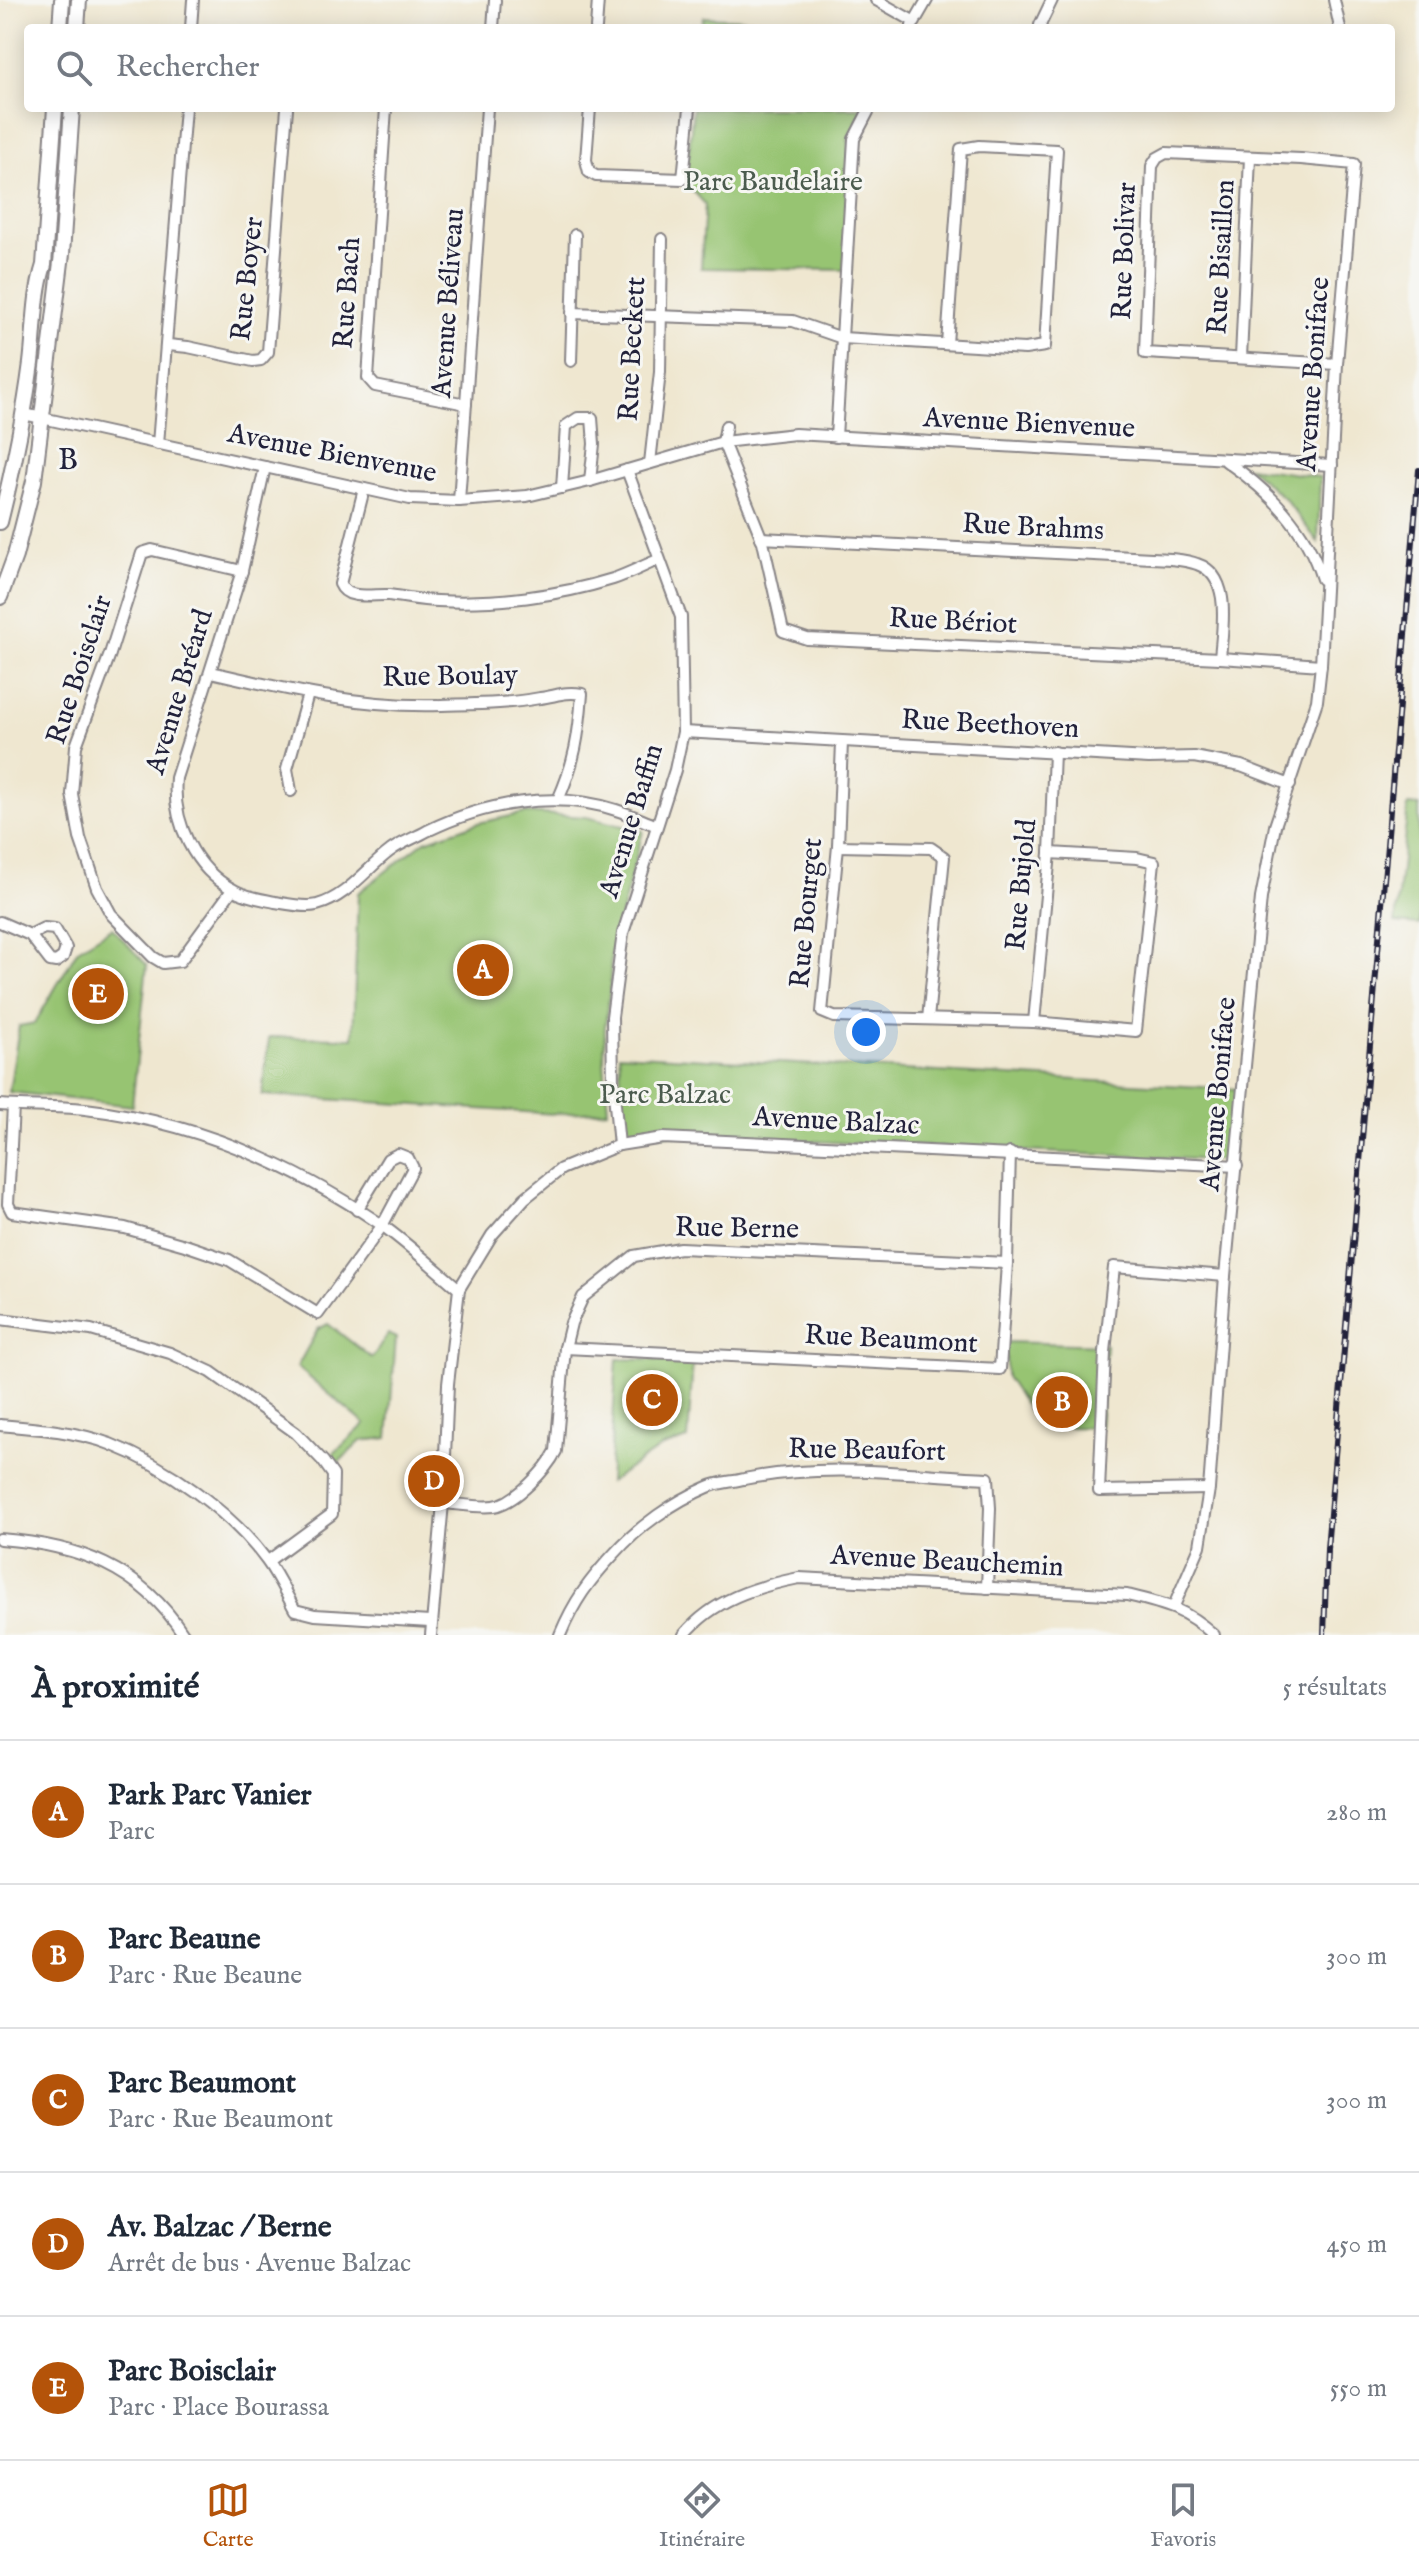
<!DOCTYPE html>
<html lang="fr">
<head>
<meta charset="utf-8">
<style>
  :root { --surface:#fff; --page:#f2f2f3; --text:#1f2937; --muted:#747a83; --line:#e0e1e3; --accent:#b45309 }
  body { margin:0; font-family:"IM FELL English",serif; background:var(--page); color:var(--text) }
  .you { position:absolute; left:866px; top:1032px; width:28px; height:28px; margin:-20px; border:6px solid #fff; border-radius:50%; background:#1a73e8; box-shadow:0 0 0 12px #1a73e833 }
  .badge { display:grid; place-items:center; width:52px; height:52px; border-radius:50%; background:var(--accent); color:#fff; font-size:26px; font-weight:700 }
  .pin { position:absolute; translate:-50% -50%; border:4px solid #fff; box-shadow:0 2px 8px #0006 }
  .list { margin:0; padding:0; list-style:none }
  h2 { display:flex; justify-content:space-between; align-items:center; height:104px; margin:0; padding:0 32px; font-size:34px }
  h2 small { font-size:26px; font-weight:400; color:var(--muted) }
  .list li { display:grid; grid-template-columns:52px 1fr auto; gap:24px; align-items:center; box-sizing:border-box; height:144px; padding:0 32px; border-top:2px solid var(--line) }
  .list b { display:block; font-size:30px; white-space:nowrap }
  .list p { margin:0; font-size:26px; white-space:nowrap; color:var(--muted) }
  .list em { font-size:26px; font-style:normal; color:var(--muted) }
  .icon { flex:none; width:44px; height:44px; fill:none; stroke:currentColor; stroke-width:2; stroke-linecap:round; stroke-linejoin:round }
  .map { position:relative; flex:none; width:1419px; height:1635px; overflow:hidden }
  .search { position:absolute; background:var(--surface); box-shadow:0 4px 20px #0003; left:24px; right:24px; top:24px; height:88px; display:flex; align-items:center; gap:20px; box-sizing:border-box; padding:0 28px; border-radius:8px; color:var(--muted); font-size:30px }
  .sheet { height:824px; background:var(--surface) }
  nav { display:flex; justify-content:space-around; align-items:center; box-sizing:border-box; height:112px; border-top:2px solid var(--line); background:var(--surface); font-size:22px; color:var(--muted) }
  nav a { display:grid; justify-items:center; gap:4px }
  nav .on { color:var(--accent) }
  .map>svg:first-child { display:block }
</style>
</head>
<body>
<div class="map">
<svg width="1419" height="1635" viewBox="0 0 1419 1635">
  <rect width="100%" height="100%" fill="#f6f6f2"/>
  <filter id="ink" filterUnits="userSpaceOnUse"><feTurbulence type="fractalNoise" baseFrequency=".0125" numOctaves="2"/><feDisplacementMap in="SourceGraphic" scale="16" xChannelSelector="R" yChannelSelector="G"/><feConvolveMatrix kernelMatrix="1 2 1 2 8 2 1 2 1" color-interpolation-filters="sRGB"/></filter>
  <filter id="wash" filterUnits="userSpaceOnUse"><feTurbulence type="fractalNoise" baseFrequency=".006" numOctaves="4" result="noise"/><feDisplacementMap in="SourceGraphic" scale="32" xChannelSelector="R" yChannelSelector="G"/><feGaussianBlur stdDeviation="1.8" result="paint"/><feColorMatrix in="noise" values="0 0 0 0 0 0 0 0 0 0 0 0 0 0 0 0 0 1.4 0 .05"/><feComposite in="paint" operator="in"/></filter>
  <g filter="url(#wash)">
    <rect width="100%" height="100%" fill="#efe7d0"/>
    <g fill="#97c472" stroke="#5c7356" stroke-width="2">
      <polygon points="703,17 809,22 821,28 702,28"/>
      <polygon points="693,108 863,108 849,138 844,270 701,268 705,204 686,183"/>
      <polygon points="1248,467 1320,477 1318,542 1285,499"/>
      <polygon points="1408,805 1419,806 1419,925 1395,923"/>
      <polygon points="525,813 586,817 643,831 611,953 610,988 605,1026 604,1061 608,1110 554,1114 262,1095 269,1037 353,1038 358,893 425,841 478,823"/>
      <polygon points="112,928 147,965 132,1106 9,1092 19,1026 35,1023 78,949"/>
      <polygon points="619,1054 1237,1089 1233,1161 659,1134 625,1137"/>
      <polygon points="328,1324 372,1358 388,1334 396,1338 388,1438 361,1441 338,1463 332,1455 365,1424 297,1367 318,1329"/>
      <polygon points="1006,1342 1106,1345 1100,1428 1039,1426 1006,1377"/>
      <polygon points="617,1359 693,1361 688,1439 660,1448 609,1482"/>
    </g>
  </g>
  <g filter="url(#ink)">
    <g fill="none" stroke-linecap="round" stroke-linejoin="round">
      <g stroke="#888486" stroke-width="14">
        <g id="minor">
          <polyline points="876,0 915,22"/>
          <polyline points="1334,0 1340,28"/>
          <polyline points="912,26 927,0"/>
          <polyline points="191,28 193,0"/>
          <polyline points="493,28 495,0"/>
          <polyline points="596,28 598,0"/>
          <polyline points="1041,28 1040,25 1052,0"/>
          <polyline points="386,108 368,378 375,386 466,404"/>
          <polyline points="590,108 586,160 589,172 596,176 683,179 690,108"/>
          <polyline points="572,313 793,321 842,338 1025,349 1045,346 1057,150 979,146 961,149 947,344"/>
          <polyline points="168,345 188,347 253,361 261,360 268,352 287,108"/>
          <polyline points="1241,358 1250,157"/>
          <polyline points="571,361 575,235"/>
          <polyline points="24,414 410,499 459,501 527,496 590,481 723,442 795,434 1332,465"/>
          <polyline points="726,426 723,442 763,542 783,631 807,639 1220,658 1321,665"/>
          <polyline points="836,437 854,139 870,108"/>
          <polyline points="158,444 185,108"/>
          <path d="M1226 461C1269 491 1306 527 1322 579"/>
          <polyline points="650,463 660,372 662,239"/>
          <path d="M265 467 242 571 176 778C172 822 194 869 234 890 246 897 261 899 275 902 287 904 305 908 317 905 347 897 366 869 390 851 400 843 415 838 427 831 484 803 554 790 616 810 629 814 642 820 655 825"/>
          <polyline points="562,488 566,426 578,418 592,418 594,444 590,481"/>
          <path d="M364 489 340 584C347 601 373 594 389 595 405 597 422 601 438 601 495 604 558 596 613 579 628 574 643 566 658 560"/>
          <polyline points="459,501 487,108"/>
          <path d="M761 538 1171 559C1179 560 1189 561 1197 564 1233 576 1222 629 1220 658"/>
          <path d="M211 672C288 690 363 708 442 705 474 704 509 704 540 698 556 696 565 691 582 694 579 735 575 762 558 800"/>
          <polyline points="683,732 1149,758 1194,757 1241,766 1290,785"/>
          <polyline points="842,742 838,846 822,1012 834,1017 1034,1022 1136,1031 1154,862 1137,858 1050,853"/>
          <polyline points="291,791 287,769 308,694"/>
          <polyline points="838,846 931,848 944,857 928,1019"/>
          <polyline points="232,890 180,961 163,963 153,957 111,914 97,888 80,838 72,794 76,746 110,654 142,553 152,550 242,571"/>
          <polyline points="0,922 30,935 50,961 56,962 63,957 66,948 55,929 44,928 30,935"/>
          <polyline points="1034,1022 1050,853 1054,752"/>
          <path d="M0 1105C28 1107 57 1106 85 1109 191 1121 291 1164 379 1223 407 1243 433 1267 459 1289"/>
          <polyline points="13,1106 8,1204 12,1212 125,1228 185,1245 229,1260 318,1314 382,1226 413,1168 408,1158 398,1154 388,1159 357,1210"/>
          <polyline points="619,1145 613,1084 612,1017 623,933 675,770 683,732 681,617 627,470"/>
          <polyline points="0,1319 91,1330 170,1353 211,1372 296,1433 323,1461 333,1475 332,1514 268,1561"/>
          <polyline points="565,1348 1000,1369 1007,1263 1010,1153"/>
          <path d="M0 1425C35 1428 76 1431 110 1444 167 1466 231 1512 267 1561 278 1576 286 1594 295 1610L315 1615 430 1622"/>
          <polyline points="1209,1489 1099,1491 1105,1352 1114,1267 1225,1276"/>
          <path d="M443 1503C459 1504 478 1508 494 1506 515 1503 547 1469 556 1451L565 1348 571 1323 583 1297 634 1256 680 1248 1007 1263"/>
          <path d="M0 1539C78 1545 140 1567 184 1635"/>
          <polyline points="1174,1606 1200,1546 1209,1489 1225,1276 1261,898 1275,826 1317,701 1321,665 1337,364 1354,164 1301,159 1166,153 1157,158 1152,166 1145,353 1337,364"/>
          <polyline points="431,1635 443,1503 448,1384 459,1289 492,1235 525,1198 561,1169 619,1145 663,1138 1237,1166"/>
          <path d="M560 1635C574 1601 589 1581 614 1554 639 1526 673 1502 708 1487 719 1482 732 1482 744 1479 825 1463 906 1474 988 1478L990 1508 987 1588"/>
          <path d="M684 1635C714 1599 755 1587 799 1578L1127 1595C1165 1604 1184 1608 1214 1635"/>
        </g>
      </g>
      <g stroke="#888486" stroke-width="18">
        <g id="secondary">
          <polyline points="60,28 62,0"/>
          <polyline points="77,28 79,0"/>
          <path d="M0 522C13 470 24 417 31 363 35 331 34 296 44 265L55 108"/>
          <polyline points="0,597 15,556 34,481 62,254 72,108"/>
        </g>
      </g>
      <use href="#minor" stroke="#fff" stroke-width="10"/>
      <use href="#secondary" stroke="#fff" stroke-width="14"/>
      <g stroke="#22223b" stroke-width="6">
        <polyline id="rail" points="1324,1635 1327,1549 1419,470"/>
      </g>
      <use href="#rail" stroke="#f6f6f2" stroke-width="3" stroke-dasharray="9" stroke-linecap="butt"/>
    </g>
  </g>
  <g text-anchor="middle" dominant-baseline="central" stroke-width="6" stroke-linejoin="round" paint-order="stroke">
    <g font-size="28" fill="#4b5b4e" stroke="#f6f6f2">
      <text x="773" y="182">Parc Baudelaire</text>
      <text x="665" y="1095">Parc Balzac</text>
    </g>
    <g font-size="28" fill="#22223b" stroke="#f6f6f2">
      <text transform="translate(1125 251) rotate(-88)">Rue Bolivar</text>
      <text transform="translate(1222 257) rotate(-87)">Rue Bisaillon</text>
      <text transform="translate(248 279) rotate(-84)">Rue Boyer</text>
      <text transform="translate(348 293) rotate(-86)">Rue Bach</text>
      <text transform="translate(449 303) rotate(-86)">Avenue Béliveau</text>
      <text transform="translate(633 349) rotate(-87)">Rue Beckett</text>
      <text transform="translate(1314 374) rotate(-86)">Avenue Boniface</text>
      <text transform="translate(1029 424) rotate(3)">Avenue Bienvenue</text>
      <text transform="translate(332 454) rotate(11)">Avenue Bienvenue</text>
      <text transform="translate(1033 528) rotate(3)">Rue Brahms</text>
      <text transform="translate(953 622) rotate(3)">Rue Bériot</text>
      <text transform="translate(80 670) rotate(-72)">Rue Boisclair</text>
      <text transform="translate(450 677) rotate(-1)">Rue Boulay</text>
      <text transform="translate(180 692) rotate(-73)">Avenue Bréard</text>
      <text transform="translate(990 725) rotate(3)">Rue Beethoven</text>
      <text transform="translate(632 821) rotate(-73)">Avenue Baffin</text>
      <text transform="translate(1022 885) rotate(-85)">Rue Bujold</text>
      <text transform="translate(807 913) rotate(-85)">Rue Bourget</text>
      <text transform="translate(1219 1094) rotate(-85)">Avenue Boniface</text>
      <text transform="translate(836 1122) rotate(3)">Avenue Balzac</text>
      <text transform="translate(737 1229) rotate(1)">Rue Berne</text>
      <text transform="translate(891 1340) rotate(3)">Rue Beaumont</text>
      <text transform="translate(867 1451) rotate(1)">Rue Beaufort</text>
      <text transform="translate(947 1562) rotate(3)">Avenue Beauchemin</text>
    </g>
    <g font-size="30" letter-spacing="2" fill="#22223b" stroke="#f6f6f2">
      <text x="69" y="461">B</text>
    </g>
  </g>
</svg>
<div class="you"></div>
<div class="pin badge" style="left:483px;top:970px">A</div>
<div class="pin badge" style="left:1062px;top:1402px">B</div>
<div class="pin badge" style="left:652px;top:1400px">C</div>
<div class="pin badge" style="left:434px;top:1481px">D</div>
<div class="pin badge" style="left:98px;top:994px">E</div>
<div class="search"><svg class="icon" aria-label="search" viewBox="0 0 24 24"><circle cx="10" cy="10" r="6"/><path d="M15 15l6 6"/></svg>Rechercher</div>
</div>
<section class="sheet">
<h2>À proximité<small>5 résultats</small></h2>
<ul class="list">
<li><span class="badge">A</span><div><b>Park Parc Vanier</b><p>Parc</p></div><em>280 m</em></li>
<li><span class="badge">B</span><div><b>Parc Beaune</b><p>Parc · Rue Beaune</p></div><em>300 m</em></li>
<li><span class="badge">C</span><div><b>Parc Beaumont</b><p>Parc · Rue Beaumont</p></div><em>300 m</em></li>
<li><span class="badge">D</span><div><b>Av. Balzac / Berne</b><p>Arrêt de bus · Avenue Balzac</p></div><em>450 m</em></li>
<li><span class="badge">E</span><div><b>Parc Boisclair</b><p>Parc · Place Bourassa</p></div><em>550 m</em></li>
</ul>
</section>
<nav>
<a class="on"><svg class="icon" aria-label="map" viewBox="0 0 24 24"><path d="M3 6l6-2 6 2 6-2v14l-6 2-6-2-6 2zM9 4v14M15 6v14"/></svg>Carte</a>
<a><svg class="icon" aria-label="directions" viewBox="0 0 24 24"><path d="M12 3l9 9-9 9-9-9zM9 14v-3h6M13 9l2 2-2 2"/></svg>Itinéraire</a>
<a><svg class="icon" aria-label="saved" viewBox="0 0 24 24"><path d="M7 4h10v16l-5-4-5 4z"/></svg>Favoris</a>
</nav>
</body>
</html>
